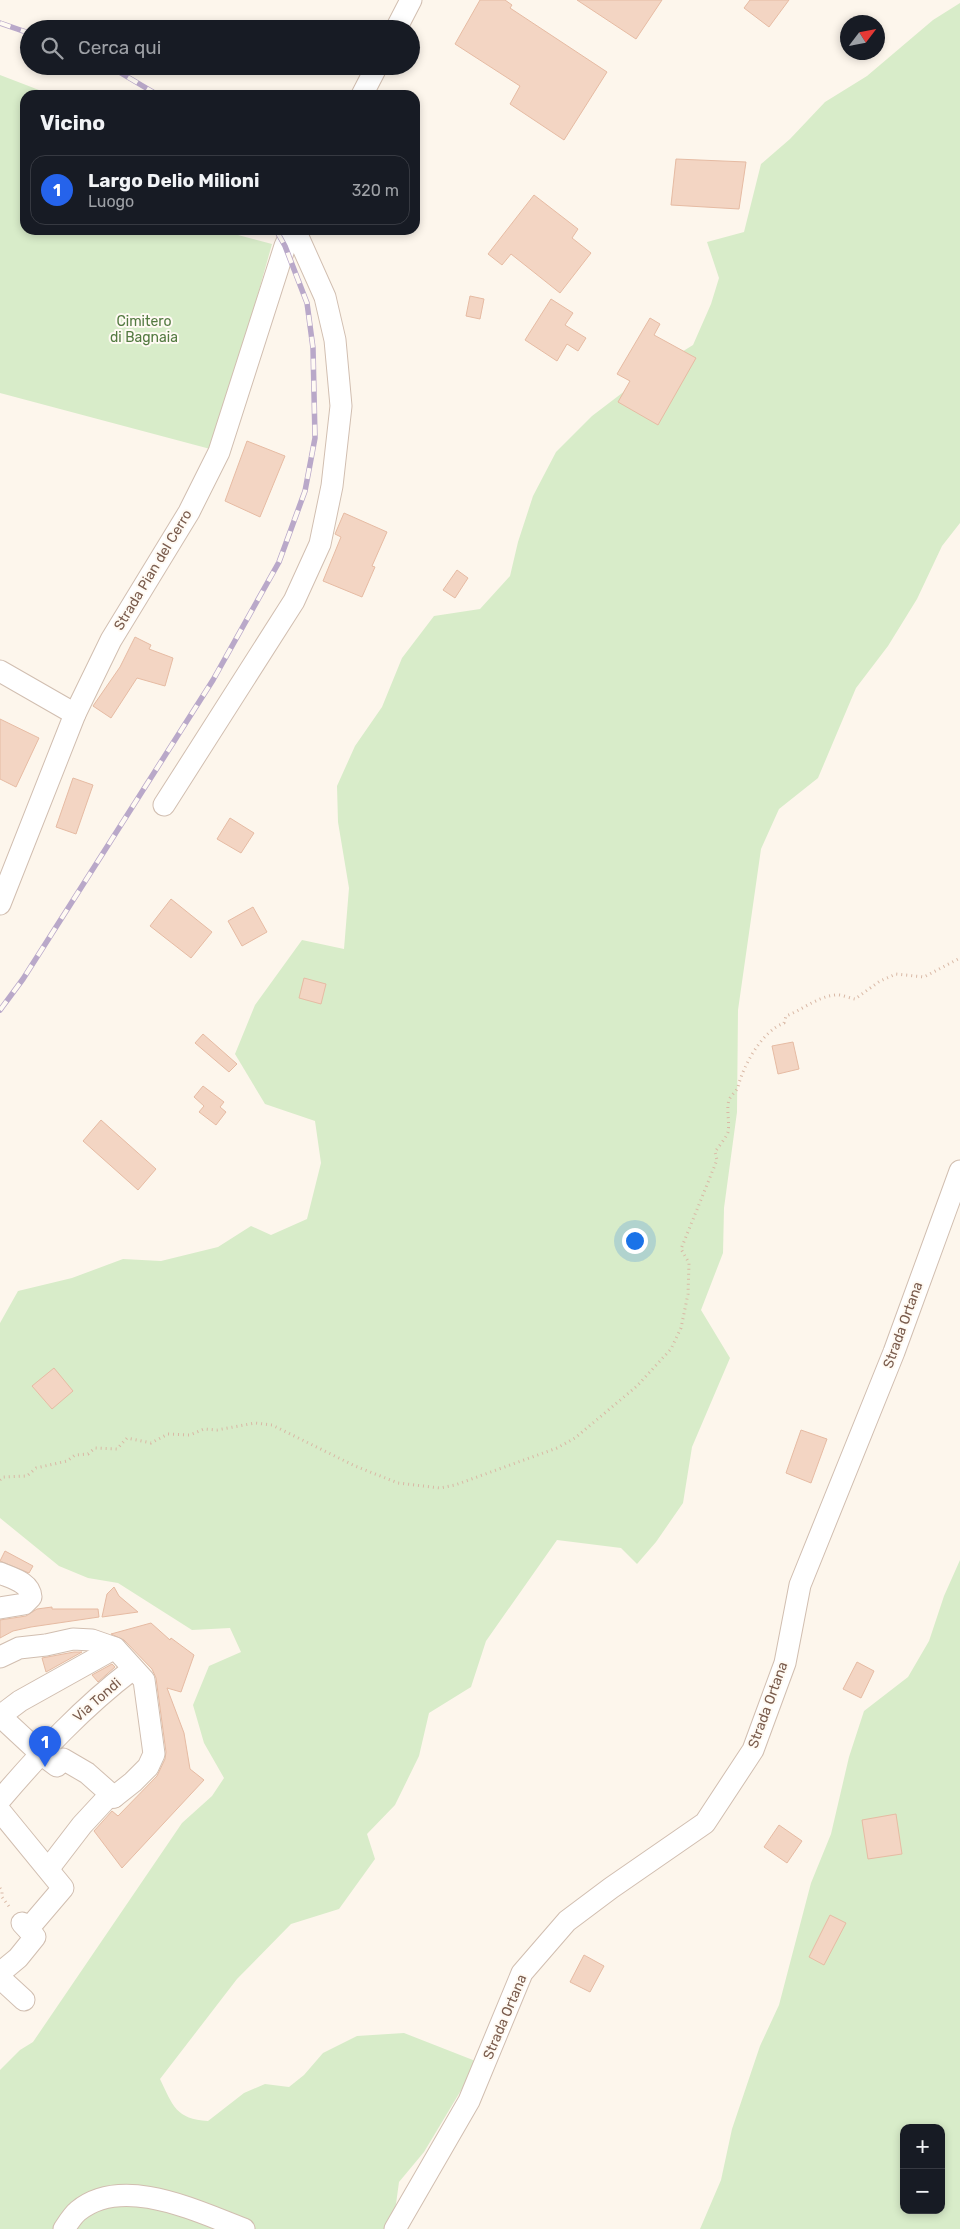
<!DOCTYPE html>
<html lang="it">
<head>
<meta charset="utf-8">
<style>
  :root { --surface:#171b24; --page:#242831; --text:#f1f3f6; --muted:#9ea1a6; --line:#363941; --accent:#2563eb }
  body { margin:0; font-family:Rubik,sans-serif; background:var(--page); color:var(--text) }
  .controls { position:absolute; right:15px; bottom:15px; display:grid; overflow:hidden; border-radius:10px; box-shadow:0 2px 8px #0003 }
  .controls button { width:45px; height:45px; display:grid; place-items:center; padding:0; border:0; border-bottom:1px solid var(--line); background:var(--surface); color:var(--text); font:25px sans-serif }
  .compass { position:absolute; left:840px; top:15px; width:45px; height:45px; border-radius:50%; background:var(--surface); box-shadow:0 2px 8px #0003; rotate:58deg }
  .you { position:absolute; left:634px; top:1240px; width:18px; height:18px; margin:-12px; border:4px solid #fff; border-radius:50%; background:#1a73e8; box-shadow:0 0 0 8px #1a73e833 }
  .badge { display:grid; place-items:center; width:32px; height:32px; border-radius:50%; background:var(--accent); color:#fff; font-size:16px; font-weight:700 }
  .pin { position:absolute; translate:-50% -41px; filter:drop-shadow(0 1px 2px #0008) }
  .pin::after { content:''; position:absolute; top:26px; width:18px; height:15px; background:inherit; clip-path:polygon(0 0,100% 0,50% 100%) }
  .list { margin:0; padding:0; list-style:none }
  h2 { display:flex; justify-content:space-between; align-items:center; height:65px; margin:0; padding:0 20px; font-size:21px }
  h2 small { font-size:16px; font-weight:400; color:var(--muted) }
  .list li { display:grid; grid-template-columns:32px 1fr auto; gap:15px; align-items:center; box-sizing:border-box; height:70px; margin:0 10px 10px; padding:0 10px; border:1px solid var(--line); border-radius:15px }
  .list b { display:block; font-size:19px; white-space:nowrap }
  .list p { margin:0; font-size:16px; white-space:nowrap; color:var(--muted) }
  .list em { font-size:16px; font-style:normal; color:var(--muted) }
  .icon { flex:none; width:28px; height:28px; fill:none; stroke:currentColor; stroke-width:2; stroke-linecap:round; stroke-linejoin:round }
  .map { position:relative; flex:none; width:960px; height:2229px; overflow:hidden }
  .search { position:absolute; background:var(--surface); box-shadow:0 2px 8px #0003; left:20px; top:20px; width:400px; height:55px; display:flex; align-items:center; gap:12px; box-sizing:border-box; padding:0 18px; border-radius:28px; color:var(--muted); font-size:19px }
  .panel { position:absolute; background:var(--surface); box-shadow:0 2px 8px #0003; left:20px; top:90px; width:400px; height:145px; border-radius:15px }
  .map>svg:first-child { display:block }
</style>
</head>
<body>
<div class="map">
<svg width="960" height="2229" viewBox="0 0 960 2229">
  <rect width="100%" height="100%" fill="#fdf6ec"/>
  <g fill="#d8ecc9" fill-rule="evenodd">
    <path d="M960 3V523L942 546 917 599 888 646 856 688 818 778 779 809 761 849 738 1010 737 1112 724 1208 723 1253 701 1310 730 1358 692 1447 683 1503 656 1542 637 1564 621 1548 557 1540 486 1641 471 1687 429 1713 419 1756 395 1805 367 1834 375 1859 339 1909 291 1924 237 1979 160 2079C173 2106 176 2119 208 2121L244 2093 265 2084 289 2087 304 2075 323 2053 357 2036 404 2033 478 2062 424 2152 399 2182 396 2204 389 2229H0V2070L20 2050 33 2042 182 1823 212 1796 224 1778 204 1743 193 1705 209 1666 241 1652 230 1628 192 1630 118 1583 88 1578 59 1566 0 1518V1323L18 1291 72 1278 123 1259 161 1261 218 1247 251 1226 271 1235 307 1219 321 1163 315 1121 265 1104 235 1054 255 1005 302 940 344 949 349 888 338 822 337 786 355 746 382 707 402 658 434 616 480 609 510 576 518 542 533 496 556 452 592 416 651 371 693 345 711 304 719 278 707 242 744 232 761 164 790 139 825 102 867 76 933 20Z"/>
    <polygon points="0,75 52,95 25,95 25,230 219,230 272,244 214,450 0,393"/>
    <path d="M960 1560V2229H700L721 2180 732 2129 760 2046 779 2005 811 1883 831 1834 849 1757 864 1711 908 1677 929 1641 944 1596ZM904 2128H941V2210H904Z"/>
  </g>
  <g fill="#f3d5c3" stroke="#e6bba3">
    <polygon points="480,0 505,0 512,5 510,8 607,72 564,140 510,104 520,86 455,44"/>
    <polygon points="577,0 662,0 636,39"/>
    <polygon points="750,0 789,0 769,27 744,8"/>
    <polygon points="676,159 746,162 739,209 671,205"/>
    <polygon points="534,195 578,229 572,238 591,253 560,293 511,254 502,265 488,254"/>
    <polygon points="470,296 484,299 480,319 466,316"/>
    <polygon points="551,299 573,313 565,325 586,338 578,351 567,344 557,361 525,340"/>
    <polygon points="650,318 660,324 654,335 696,358 658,425 618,402 630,381 617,374"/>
    <polygon points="247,441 285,456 260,517 225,501"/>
    <polygon points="344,513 387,532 372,566 375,567 362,597 323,581 341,537 335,534"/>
    <polygon points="457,570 468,578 455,598 443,590"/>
    <polygon points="135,637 151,645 149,649 173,658 165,686 137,678 111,718 93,706 120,667"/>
    <polygon points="0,719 39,738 16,787 0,779"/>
    <polygon points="73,778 93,785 76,834 56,827"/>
    <polygon points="230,818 254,833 241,853 217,839"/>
    <polygon points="171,899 212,932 191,958 150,926"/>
    <polygon points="253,907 267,932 242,946 228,921"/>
    <polygon points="304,978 326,984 321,1004 299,998"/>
    <polygon points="203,1034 237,1064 229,1072 195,1043"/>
    <polygon points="793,1042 799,1069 778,1074 772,1046"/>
    <polygon points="203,1086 224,1102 220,1107 226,1112 216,1125 199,1112 204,1106 194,1097"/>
    <polygon points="101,1120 156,1169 138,1190 83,1141"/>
    <polygon points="54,1368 73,1391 52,1409 32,1386"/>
    <polygon points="801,1430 827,1439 811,1483 786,1473"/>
    <polygon points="5,1551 33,1566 29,1573 0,1561"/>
    <polygon points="114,1587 119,1596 138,1612 102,1617 107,1594"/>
    <polygon points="52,1607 52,1609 98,1609 99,1617 31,1627 13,1631 0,1638 0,1620 26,1616 37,1609"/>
    <polygon points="151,1623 170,1640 171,1638 194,1655 181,1692 167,1688 184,1733 190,1769 204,1780 122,1868 94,1831 112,1811 118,1816 157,1776 165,1759 166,1752 156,1678 152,1669 124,1640 111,1634"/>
    <polygon points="74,1652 82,1652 46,1672 42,1658"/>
    <polygon points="857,1662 874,1671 861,1698 843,1689"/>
    <polygon points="112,1664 115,1667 98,1682 92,1675"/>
    <polygon points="896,1814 902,1854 868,1859 862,1820"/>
    <polygon points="779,1825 802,1841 787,1863 764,1847"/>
    <polygon points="830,1915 846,1923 824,1965 809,1957"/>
    <polygon points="584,1955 604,1966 590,1992 570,1982"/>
  </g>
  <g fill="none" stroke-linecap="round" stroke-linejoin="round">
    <g stroke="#d1beb0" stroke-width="23">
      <g id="minor">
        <polyline points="396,29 411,0"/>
        <polyline points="362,95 377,66"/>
        <polyline points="0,671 75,714"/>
        <polyline points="164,805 294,601 320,544 332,486 341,406 335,340 325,297 295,230"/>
        <polyline points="0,904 75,714 111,640 189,512 219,452 285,246 292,230"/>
        <path d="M0 1573C11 1578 30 1582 31 1597L24 1604 0 1608"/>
        <polyline points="0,1657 19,1648 46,1645 73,1639 92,1640 115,1648 144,1680 154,1754 148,1767 133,1782 114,1797 107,1798 82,1825 49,1868"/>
        <polyline points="0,1716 41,1754 57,1766 63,1759 87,1773 114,1797"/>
        <polyline points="0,1716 20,1701 115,1648"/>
        <path d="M0 1800C41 1752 83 1707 133 1669"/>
        <polyline points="0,1811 63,1888 28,1929"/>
        <polyline points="0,1973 18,1958 35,1937 22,1923"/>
        <polyline points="0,1978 24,2000"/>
        <path d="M64 2229C68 2223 73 2215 78 2211 123 2174 198 2212 244 2229"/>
        <polyline points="395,2229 469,2101 522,1973 567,1921 611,1888 705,1823 753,1750 785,1663 800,1585 894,1352 960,1171"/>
      </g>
    </g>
    <g stroke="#d9b8a5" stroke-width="3" stroke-dasharray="1 4" stroke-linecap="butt">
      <path d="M0 1480 3 1477 27 1476 36 1468 67 1461 75 1455 88 1454 95 1448 117 1449 127 1438 151 1443 168 1434 190 1435 204 1429 217 1430 255 1423 272 1425 355 1466 398 1483 440 1488 455 1485 557 1448 575 1438 637 1386 671 1349 681 1328 688 1294 689 1263 681 1249 717 1160 715 1152C719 1146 726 1138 728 1132 730 1122 726 1110 729 1100 731 1095 736 1092 738 1087 743 1066 762 1031 784 1023L786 1016C802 1010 817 997 835 995 841 994 849 998 855 999L880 981 896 974 924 977 960 958"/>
      <polyline points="0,1888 2,1891 2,1897 11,1909"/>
    </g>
    <use href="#minor" stroke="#fff" stroke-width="21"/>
    <g stroke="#b9a8c9" stroke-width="5.5">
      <g id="rail">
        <polyline points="0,23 29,33"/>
        <polyline points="109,66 158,95"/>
        <polyline points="0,1010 23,979 213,680 279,562 305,491 315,438 313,348 307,303 285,246 276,230"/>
      </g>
    </g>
    <use href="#rail" stroke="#fffaf3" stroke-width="4" stroke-dasharray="11" stroke-linecap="butt"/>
  </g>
  <g text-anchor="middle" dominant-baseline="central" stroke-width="4" stroke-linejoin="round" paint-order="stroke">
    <g font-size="14" fill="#537a41" stroke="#fffaf3">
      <text x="144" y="321">Cimitero<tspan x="144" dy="16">di Bagnaia</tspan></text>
    </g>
    <g font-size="14" fill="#7a5c4d" stroke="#fffaf3">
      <text transform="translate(153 570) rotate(-59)">Strada Pian del Cerro</text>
      <text transform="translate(903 1325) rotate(-70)">Strada Ortana</text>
      <text transform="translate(97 1700) rotate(-41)">Via Tondi</text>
      <text transform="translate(768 1705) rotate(-70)">Strada Ortana</text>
      <text transform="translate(505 2017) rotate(-67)">Strada Ortana</text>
    </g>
  </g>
</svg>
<div class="controls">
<button>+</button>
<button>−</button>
</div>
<svg class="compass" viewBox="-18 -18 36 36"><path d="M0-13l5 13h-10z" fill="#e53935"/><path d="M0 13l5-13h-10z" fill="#9ea1a6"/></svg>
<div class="you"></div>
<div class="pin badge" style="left:45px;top:1767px">1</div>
<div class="search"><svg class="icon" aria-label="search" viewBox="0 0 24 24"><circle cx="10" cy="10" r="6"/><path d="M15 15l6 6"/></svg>Cerca qui</div>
<section class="panel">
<h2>Vicino<small></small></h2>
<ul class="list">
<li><span class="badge">1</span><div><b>Largo Delio Milioni</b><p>Luogo</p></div><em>320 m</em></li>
</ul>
</section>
</div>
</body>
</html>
